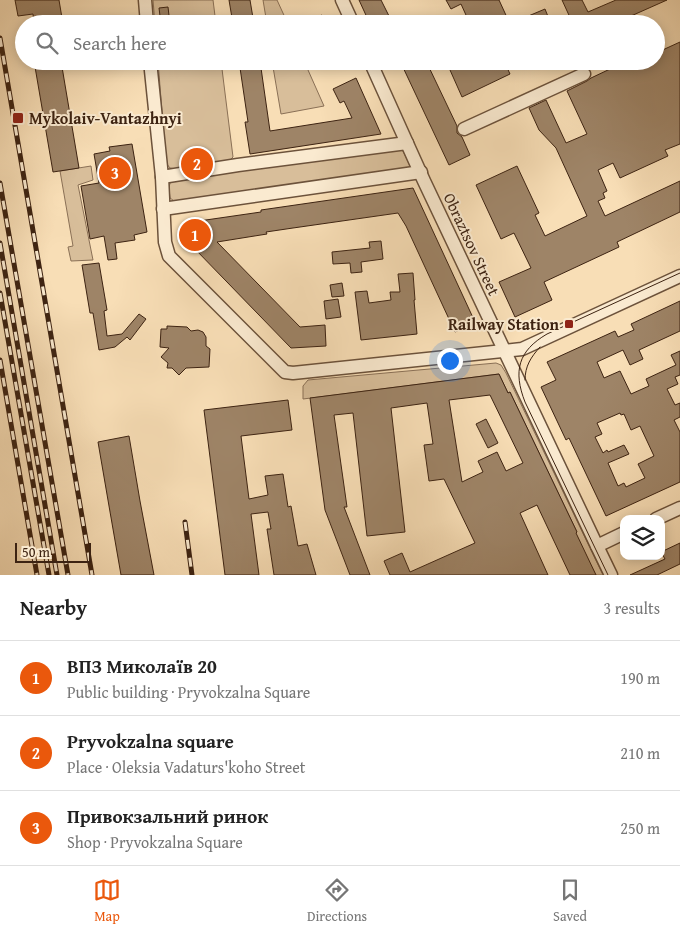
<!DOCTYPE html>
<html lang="en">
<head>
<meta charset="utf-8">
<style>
  :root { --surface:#fff; --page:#f6f6f6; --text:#222; --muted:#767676; --line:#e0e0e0; --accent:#ea580c }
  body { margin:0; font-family:"Gentium Book Plus",serif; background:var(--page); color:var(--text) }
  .controls { position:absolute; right:15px; bottom:15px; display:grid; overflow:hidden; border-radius:10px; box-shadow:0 2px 12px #0003 }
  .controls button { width:45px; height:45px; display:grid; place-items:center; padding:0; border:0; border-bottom:1px solid var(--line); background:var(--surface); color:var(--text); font:25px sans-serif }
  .scale { position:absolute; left:15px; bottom:12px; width:76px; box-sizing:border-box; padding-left:5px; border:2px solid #3d2312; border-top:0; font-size:14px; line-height:18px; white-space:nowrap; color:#3d2312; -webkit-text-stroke:4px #faead0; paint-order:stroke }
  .you { position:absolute; left:449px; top:360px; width:18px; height:18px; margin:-12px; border:4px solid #fff; border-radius:50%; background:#1a73e8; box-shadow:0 0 0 8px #1a73e833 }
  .badge { display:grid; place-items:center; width:32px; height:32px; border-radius:50%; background:var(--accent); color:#fff; font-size:16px; font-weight:700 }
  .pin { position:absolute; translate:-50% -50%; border:2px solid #fff; box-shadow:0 1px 5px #0006 }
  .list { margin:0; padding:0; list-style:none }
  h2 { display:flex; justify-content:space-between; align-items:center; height:65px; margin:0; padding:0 20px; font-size:21px }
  h2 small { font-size:16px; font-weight:400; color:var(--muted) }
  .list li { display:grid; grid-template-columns:32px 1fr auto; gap:15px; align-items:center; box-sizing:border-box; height:75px; padding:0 20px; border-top:1px solid var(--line) }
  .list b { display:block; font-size:19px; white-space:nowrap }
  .list p { margin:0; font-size:16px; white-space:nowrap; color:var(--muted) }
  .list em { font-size:16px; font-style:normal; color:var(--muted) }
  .icon { flex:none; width:28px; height:28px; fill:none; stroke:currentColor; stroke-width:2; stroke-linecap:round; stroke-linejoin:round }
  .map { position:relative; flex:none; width:680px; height:575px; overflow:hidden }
  .search { position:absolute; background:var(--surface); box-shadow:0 2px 12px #0003; left:15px; right:15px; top:15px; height:55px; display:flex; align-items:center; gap:12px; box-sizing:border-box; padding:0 18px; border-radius:28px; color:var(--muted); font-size:19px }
  .sheet { height:290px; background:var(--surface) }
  nav { display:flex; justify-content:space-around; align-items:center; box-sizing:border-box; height:70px; border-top:1px solid var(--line); background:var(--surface); font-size:14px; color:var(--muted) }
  nav a { display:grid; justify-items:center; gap:2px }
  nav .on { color:var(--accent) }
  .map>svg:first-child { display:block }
</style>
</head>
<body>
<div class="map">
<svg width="680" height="575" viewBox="0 0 680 575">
  <rect width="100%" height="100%" fill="#f8deb6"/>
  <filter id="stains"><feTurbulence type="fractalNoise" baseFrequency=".004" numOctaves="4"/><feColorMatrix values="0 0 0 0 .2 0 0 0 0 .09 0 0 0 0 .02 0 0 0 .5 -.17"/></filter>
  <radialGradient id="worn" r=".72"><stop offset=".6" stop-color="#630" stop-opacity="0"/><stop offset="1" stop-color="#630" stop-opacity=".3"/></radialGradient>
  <g fill="#d8be9a" stroke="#8a7056">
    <polygon points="153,0 213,0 216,24 155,24"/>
    <polygon points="263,0 277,0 288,24 267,24"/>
    <polygon points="158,61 221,61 233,157 229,161 177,169 170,168 166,163"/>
    <polygon points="272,61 304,61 324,106 281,114"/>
    <polygon points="402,149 410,166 409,169 177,203 170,198 169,188 170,183 177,179"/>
    <polygon points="91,166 93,180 78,185 93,260 71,261 68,247 73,246 60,171"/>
    <polygon points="496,363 501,365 506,373 603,575 596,575 574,534 577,532 510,392 508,393 499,374 303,399 303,386 308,380"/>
  </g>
  <g fill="#9e8467" stroke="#3d2312" fill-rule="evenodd">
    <polygon points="15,0 59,0 63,24 34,24 33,14 18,16"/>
    <polygon points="229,0 250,0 254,24 233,24"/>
    <polygon points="359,0 381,0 393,24 370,24"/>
    <polygon points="446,0 499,0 510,24 470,24 461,4 451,9"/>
    <polygon points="562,0 582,0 588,12 616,0 667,0 613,24 573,24"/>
    <polygon points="168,7 170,24 161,24 159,8"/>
    <polygon points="545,9 551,24 529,24 526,17"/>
    <polygon points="322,15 326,24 303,24"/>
    <polygon points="680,42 680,144 665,150 668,156 620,178 613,163 598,170 607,191 603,193 605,198 598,201 605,216 680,181 680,212 617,242 619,247 544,282 552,300 515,317 499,282 531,268 514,233 501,239 476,185 517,166 539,213 535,215 545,236 587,216 556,148 539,130 529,108 546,100 566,143 587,134 567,91 587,81 591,78 627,61 656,61 656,53"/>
    <polygon points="34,61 61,61 79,168 53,172"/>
    <polygon points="239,61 260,61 270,131 352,118 344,101 340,103 333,89 356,78 381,134 250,154 245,122 248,122"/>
    <polygon points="400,61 426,61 457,126 457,133 462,137 470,155 449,165"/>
    <polygon points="446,61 504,61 510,74 462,97"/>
    <polygon points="132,144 147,232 134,235 135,240 115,243 117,259 108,260 104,236 90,239 81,186 99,183 94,154 110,151 109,147"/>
    <polygon points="413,188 475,322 455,332 406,226 398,213 293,228 266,232 267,234 217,242 300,327 325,325 326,346 291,348 194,248 192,222 261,212 261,210"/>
    <polygon points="381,241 383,259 361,262 362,272 351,273 350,263 333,264 332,252 370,248 369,242"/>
    <polygon points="99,263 107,310 104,311 107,336 122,334 139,314 146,319 130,340 127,337 115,347 99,350 93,313 90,313 82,265"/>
    <polygon points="413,273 415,300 414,300 417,334 361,340 355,292 367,291 369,303 391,300 390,292 400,292 398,274"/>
    <polygon points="342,283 344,296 332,297 330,285"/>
    <polygon points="338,299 341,317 326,319 324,301"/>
    <path d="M680 301V331L639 350 643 359 630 365 623 350 597 362 604 378 620 371 631 394 649 386 646 379 676 365 671 355 680 351V375L675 377 678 384 667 389 675 405 680 403V417L674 420 680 432V482L606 516 569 438 566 440 541 387 556 380 547 362 615 331 618 337 634 330 631 324ZM620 413 621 415 624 414 631 430 640 426 654 456 638 464 645 478 626 487 624 483 618 486 608 463 629 454 624 445 608 452 607 450 603 453 595 437 602 434 597 423Z"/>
    <polygon points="167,326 187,327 191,331 198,330 203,332 206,337 206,346 210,349 209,367 186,368 179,375 172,368 167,368 168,363 161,357 169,348 160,347 161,329 167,329"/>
    <path d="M499 374 508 393 510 392 577 532 576 533 596 575H570L537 505 520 513 548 575H390L384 561 402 553 410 572 475 543 444 479 429 481 424 445 433 444 427 403 391 408 405 532 367 536 353 413 334 415 347 507H344L370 575H350L325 510 310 398ZM490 395 523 463 506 471 497 452 478 461 483 472 462 482 449 400Z"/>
    <polygon points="288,400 292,430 241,436 249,499 268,495 265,476 283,474 288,507 291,506 298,546 307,544 316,575 274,575 267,529 271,529 268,512 251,514 259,575 225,575 204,410"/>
    <polygon points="486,419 498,443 488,448 476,424"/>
    <polygon points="129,436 140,501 154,575 121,575 109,506 98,442"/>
    <polygon points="680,543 680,564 657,575 630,575 665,559 661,552"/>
  </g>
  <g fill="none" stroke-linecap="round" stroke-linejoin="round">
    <g stroke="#6c523b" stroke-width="15">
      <g id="minor">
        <polyline points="145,0 147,24"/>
        <polyline points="342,0 353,24"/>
        <polyline points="150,61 162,177 165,242 169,256 285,372 293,373 522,349 680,276"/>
        <polyline points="370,61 424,181 597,546 611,575"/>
        <polyline points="464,129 584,74"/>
        <polyline points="162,177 238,165 407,143"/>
        <polyline points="163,209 421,172"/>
        <polyline points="656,519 680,508"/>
        <polyline points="597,546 624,533"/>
      </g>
    </g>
    <use href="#minor" stroke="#faead0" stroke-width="12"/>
    <g stroke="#3d2312" stroke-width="1">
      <path d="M525 380C525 366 531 357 540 347"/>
      <path d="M608 575 525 402C513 371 518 351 547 334L680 273"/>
    </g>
    <g stroke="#3d2312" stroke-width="5">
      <g id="rail">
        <polyline points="0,38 92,575"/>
        <polyline points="0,183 68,575"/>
        <polyline points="0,243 57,575"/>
        <polyline points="0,293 49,575"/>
        <polyline points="0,360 37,575"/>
        <polyline points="185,522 192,575"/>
      </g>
    </g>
    <use href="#rail" stroke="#faead0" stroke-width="3" stroke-dasharray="9" stroke-linecap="butt"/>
  </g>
  <g fill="#8f2418" stroke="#faead0" stroke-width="2">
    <rect x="12" y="112" width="12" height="12" rx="2.5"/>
    <rect x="564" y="319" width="10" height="10" rx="2.5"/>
  </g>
  <g text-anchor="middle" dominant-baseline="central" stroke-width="4" stroke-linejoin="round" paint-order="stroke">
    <g font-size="16" font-weight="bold" fill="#3d2312" stroke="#faead0" text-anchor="start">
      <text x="29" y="118">Mykolaiv-Vantazhnyi</text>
      <text x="559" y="324" text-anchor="end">Railway Station</text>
    </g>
    <g font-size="16" fill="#3d2312" stroke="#faead0">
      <text transform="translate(472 244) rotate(65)">Obraztsov Street</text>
    </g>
  </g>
  <rect width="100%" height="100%" filter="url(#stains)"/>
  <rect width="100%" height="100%" fill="url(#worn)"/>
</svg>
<div class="controls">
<button><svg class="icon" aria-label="layers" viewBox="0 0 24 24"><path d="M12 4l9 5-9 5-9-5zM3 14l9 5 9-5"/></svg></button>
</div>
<div class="scale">50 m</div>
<div class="you"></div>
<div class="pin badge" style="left:195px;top:235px">1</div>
<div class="pin badge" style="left:197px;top:164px">2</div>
<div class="pin badge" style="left:115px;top:173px">3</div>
<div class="search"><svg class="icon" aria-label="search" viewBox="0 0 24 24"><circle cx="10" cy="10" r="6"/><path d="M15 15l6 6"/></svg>Search here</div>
</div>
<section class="sheet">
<h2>Nearby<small>3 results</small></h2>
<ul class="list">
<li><span class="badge">1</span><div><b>ВПЗ Миколаїв 20</b><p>Public building · Pryvokzalna Square</p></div><em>190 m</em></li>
<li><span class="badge">2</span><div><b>Pryvokzalna square</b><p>Place · Oleksia Vadaturs'koho Street</p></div><em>210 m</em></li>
<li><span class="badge">3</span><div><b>Привокзальний ринок</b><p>Shop · Pryvokzalna Square</p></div><em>250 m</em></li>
</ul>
</section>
<nav>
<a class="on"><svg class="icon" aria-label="map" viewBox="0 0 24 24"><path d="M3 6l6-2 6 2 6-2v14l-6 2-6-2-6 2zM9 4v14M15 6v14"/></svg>Map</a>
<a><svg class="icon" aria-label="directions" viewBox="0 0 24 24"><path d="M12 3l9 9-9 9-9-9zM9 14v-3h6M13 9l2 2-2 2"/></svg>Directions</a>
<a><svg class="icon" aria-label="saved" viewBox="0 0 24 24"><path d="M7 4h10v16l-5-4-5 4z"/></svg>Saved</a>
</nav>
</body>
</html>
